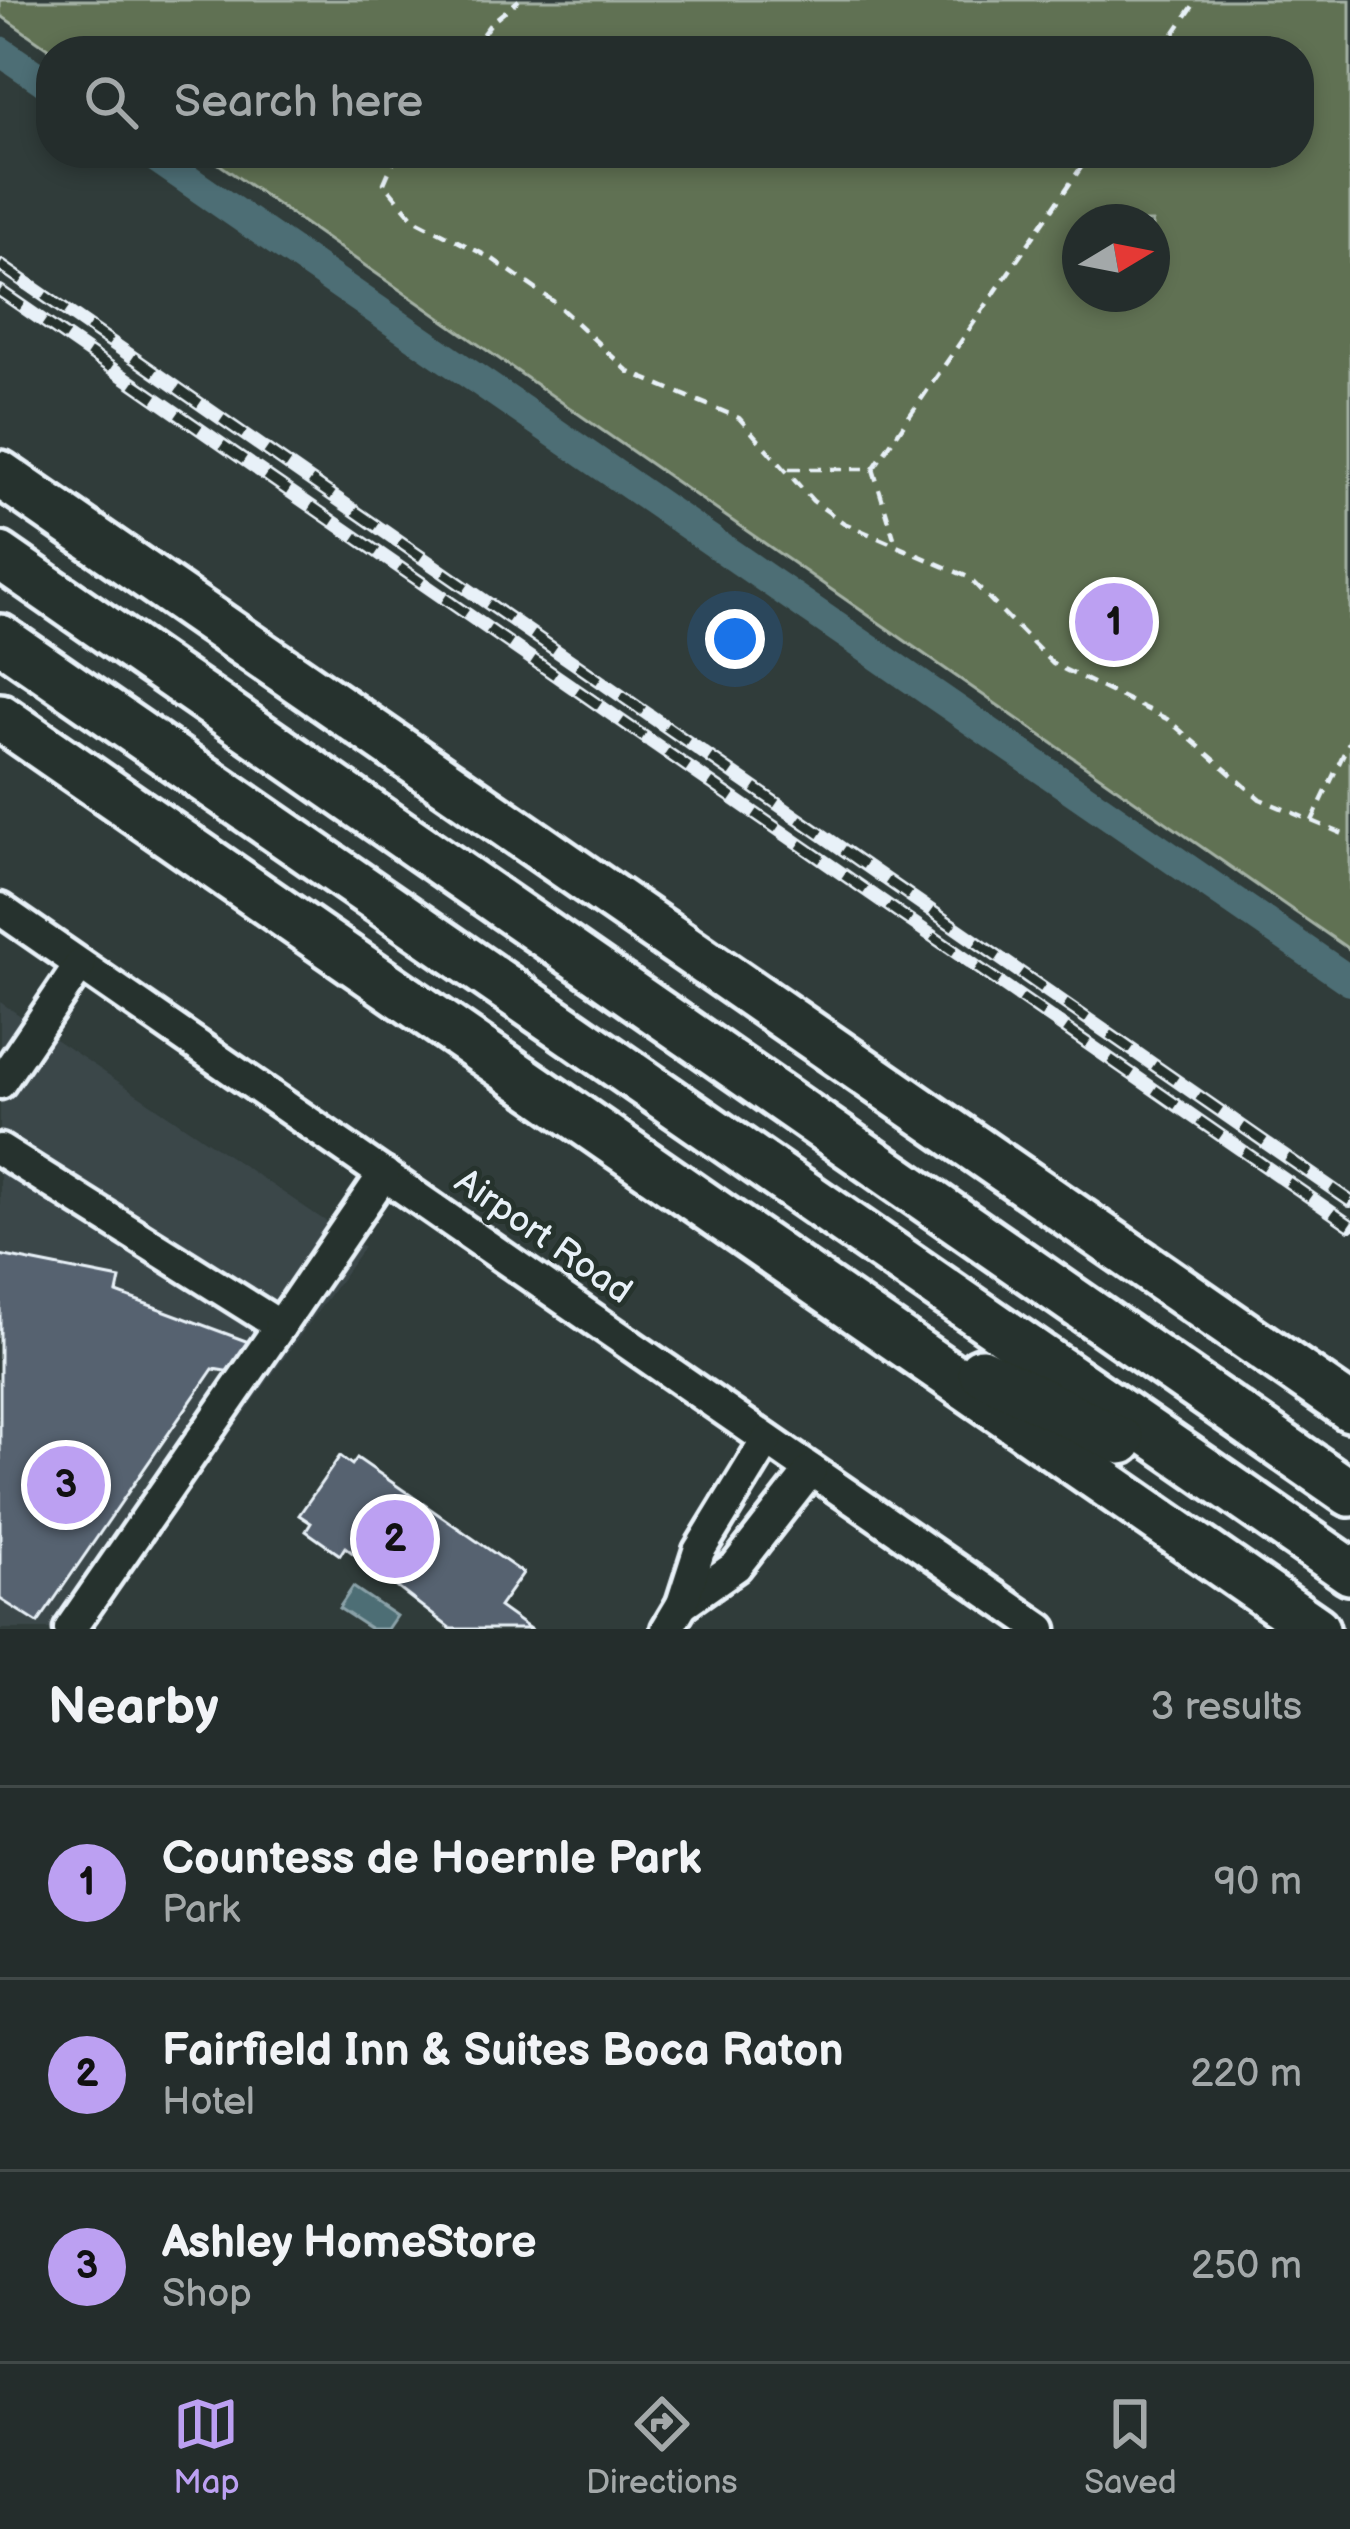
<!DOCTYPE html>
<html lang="en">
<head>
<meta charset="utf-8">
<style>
  :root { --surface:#242d2c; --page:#303938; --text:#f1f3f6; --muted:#a3a8a9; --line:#414948; --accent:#bca0f2 }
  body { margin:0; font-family:"Balsamiq Sans",sans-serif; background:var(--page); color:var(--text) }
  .compass { position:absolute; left:1062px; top:204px; width:108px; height:108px; border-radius:50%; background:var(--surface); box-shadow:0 6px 18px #0003; rotate:80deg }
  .you { position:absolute; left:735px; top:639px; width:42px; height:42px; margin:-30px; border:9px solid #fff; border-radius:50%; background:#1a73e8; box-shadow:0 0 0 18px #1a73e833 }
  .badge { display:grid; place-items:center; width:78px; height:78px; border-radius:50%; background:var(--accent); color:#111; font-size:39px; font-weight:700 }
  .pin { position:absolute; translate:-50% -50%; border:6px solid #fff; box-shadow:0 3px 12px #0006 }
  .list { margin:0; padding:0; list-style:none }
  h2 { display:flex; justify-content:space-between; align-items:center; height:156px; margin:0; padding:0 48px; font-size:51px }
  h2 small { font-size:39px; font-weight:400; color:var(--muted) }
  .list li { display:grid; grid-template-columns:78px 1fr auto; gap:36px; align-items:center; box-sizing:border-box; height:192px; padding:0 48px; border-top:3px solid var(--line) }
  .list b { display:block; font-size:45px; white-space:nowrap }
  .list p { margin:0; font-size:39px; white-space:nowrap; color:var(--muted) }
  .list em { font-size:39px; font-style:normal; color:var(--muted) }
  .icon { flex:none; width:66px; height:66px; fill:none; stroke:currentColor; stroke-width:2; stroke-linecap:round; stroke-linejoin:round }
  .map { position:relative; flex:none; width:1350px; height:1629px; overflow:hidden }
  .search { position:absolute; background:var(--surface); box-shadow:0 6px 18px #0003; left:36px; right:36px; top:36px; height:132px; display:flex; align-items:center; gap:30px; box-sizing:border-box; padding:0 42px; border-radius:48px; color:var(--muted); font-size:45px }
  .sheet { height:732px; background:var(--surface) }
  nav { display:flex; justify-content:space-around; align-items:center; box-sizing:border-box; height:168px; border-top:3px solid var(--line); background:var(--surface); font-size:33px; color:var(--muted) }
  nav a { display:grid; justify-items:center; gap:6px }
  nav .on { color:var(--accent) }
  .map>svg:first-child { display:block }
</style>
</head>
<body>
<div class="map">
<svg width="1350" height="1629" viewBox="0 0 1350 1629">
  <rect width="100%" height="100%" fill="#303c3a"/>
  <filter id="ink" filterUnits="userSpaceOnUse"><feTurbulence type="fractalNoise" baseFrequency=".00833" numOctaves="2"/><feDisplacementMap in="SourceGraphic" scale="24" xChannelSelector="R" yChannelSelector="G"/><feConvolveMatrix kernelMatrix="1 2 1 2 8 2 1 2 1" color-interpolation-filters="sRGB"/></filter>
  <g filter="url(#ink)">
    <polygon fill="#3b474a" points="0,1002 364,1247 89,1629 0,1629"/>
    <path fill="#617152" stroke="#a4b1a5" stroke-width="3" fill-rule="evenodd" d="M0 0H1350V950L203 153H1299V51H52L0 15ZM1152 222V294H1080V222Z"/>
    <polygon fill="#4d6e74" stroke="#8ba2a9" stroke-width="3" points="353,1587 396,1616 387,1629 371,1629 339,1608"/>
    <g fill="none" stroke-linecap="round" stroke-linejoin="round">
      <g stroke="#4d6e74" stroke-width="30">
        <polyline points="0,51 51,86"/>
        <polyline points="149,153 1350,981"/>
      </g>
    </g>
    <g fill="#56626f" stroke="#e8f1f8" stroke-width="3">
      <polygon points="0,1255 120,1279 117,1293 254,1344 231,1372 213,1369 38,1623 0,1599"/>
      <polygon points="340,1456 352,1465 357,1458 523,1573 499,1607 530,1629 451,1629 345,1547 340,1555 306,1531 311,1523 299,1515"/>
    </g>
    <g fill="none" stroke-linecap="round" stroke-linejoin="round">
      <g stroke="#e8f1f8" stroke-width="39">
        <g id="minor">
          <polyline points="0,909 1041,1629"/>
          <polyline points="0,1083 80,965"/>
          <polyline points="0,1150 280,1326 70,1629"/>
          <polyline points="280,1326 384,1174"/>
          <polyline points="682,1604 736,1566 811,1470"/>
          <polyline points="667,1629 682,1604 699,1551 767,1440"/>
        </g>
      </g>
      <g stroke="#e8f1f8" stroke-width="54">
        <g id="highway">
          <polyline points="0,474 1350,1408"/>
          <polyline points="0,556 1350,1493"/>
          <polyline points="0,638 1350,1571"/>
          <polyline points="0,717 1316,1629"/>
          <polyline points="981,1371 1121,1441"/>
        </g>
      </g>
      <g stroke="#e8f1f8" stroke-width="4.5" stroke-dasharray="12 9" stroke-linecap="butt">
        <polyline points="470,51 491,23 519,0"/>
        <polyline points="1162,51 1197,0"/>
        <polyline points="397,153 384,183 414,219 491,258 553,301 629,372 739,418 813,501 844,523 968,577 1053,664 1167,719 1260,799 1350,837"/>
        <polyline points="789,469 873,469 894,538"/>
        <polyline points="873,469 1091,153"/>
        <polyline points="1312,821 1350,740"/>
      </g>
      <use href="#minor" stroke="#26332d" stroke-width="30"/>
      <use href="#highway" stroke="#26332d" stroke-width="45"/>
      <g stroke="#e8f1f8" stroke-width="14">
        <g id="rail">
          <polyline points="0,265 1350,1201"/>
          <polyline points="0,291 1350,1225"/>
        </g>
      </g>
      <use href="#rail" stroke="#26332d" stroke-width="9" stroke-dasharray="27" stroke-linecap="butt"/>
    </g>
  </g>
  <g text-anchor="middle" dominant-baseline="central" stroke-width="10" stroke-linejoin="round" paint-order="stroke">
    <g font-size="36" fill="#e8f1f8" stroke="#26332d">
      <text transform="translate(543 1237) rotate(35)">Airport Road</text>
    </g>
  </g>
</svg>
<svg class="compass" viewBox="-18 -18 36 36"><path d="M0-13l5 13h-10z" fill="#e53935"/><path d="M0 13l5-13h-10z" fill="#a3a8a9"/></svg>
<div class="you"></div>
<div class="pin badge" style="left:1114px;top:622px">1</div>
<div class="pin badge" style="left:395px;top:1539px">2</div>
<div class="pin badge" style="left:66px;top:1485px">3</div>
<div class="search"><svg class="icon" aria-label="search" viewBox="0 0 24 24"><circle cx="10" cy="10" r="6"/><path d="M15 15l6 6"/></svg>Search here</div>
</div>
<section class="sheet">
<h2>Nearby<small>3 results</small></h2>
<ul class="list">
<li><span class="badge">1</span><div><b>Countess de Hoernle Park</b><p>Park</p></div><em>90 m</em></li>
<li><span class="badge">2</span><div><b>Fairfield Inn &amp; Suites Boca Raton</b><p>Hotel</p></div><em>220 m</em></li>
<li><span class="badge">3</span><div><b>Ashley HomeStore</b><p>Shop</p></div><em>250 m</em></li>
</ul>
</section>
<nav>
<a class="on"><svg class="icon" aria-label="map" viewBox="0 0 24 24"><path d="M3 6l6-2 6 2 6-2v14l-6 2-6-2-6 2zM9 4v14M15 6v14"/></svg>Map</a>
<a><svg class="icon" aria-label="directions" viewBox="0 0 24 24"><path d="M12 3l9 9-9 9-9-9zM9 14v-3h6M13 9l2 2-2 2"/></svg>Directions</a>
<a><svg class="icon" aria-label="saved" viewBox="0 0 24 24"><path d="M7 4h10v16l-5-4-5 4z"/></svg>Saved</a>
</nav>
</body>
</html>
